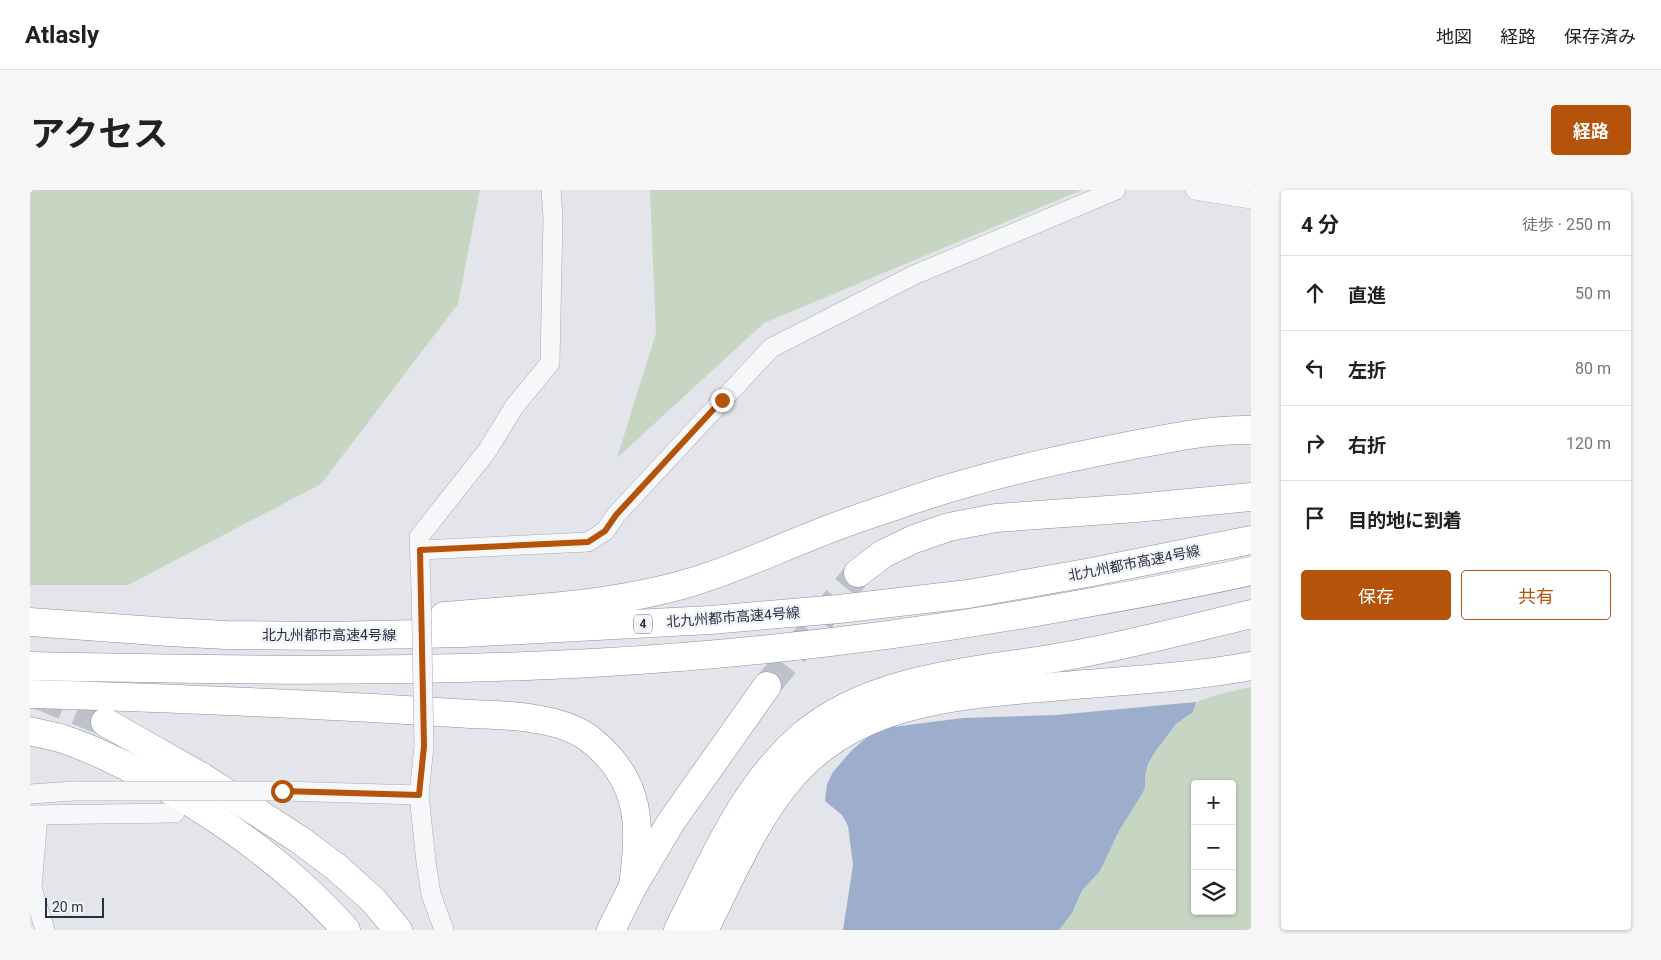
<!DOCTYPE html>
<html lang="ja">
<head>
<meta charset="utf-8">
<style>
  :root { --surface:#fff; --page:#f6f6f6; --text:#202124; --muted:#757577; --line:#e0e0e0; --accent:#b45309 }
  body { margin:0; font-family:Roboto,"Noto Sans JP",sans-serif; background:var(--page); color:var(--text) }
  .controls { position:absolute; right:15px; bottom:15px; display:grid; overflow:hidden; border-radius:5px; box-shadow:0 1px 4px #0004 }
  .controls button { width:45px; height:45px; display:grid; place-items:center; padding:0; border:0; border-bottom:1px solid var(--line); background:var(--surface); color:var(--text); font:25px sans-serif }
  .scale { position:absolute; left:15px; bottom:12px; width:59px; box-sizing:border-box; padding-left:5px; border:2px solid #2a3044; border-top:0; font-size:14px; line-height:18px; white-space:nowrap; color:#2a3044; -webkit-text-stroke:4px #f3f4f8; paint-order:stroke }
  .stop { position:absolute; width:15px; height:15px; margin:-11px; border:4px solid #b45309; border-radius:50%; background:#fff }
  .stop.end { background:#b45309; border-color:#fff; box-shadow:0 1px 5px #0008 }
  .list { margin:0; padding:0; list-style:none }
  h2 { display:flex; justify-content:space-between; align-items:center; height:65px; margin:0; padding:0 20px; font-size:21px }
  h2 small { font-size:16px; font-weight:400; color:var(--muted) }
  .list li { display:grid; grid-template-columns:32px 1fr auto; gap:15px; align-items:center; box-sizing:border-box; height:75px; padding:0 20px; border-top:1px solid var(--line) }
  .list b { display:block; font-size:19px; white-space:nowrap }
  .list em { font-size:16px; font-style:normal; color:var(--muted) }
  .actions { display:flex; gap:10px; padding:15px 20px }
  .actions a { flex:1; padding:11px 0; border:1px solid var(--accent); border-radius:5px; text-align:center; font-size:18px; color:var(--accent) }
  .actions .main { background:var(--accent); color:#fff }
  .icon { flex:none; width:28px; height:28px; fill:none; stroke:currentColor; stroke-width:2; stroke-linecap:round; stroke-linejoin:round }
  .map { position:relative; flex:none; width:1221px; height:740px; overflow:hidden; border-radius:5px }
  header { display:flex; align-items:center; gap:30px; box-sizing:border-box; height:70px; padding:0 25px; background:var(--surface); border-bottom:1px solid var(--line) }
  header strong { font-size:24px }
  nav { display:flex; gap:28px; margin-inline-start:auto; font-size:18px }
  .intro { display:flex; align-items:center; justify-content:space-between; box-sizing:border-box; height:120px; padding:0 30px }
  h1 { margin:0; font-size:35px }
  .button { padding:12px 22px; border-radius:5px; background:var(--accent); color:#fff; font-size:18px; font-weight:700 }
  main { display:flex; gap:30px; padding:0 30px }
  aside { flex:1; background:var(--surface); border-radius:5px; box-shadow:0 1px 4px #0004 }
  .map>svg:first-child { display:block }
</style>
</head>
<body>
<header>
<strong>Atlasly</strong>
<nav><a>地図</a><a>経路</a><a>保存済み</a></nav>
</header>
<div class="intro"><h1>アクセス</h1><a class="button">経路</a></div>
<main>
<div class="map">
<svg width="1221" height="740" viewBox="0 0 1221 740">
  <rect width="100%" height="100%" fill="#e3e5eb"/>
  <g fill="#c6d6c3" fill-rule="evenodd">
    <polygon points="0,0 450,0 428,114 291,294 98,395 0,395"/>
    <polygon points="620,0 1052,0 734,133 587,268 626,143"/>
    <path d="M1221 497V740H1029L1042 723 1052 702 1070 681 1089 641 1112 604 1115 598V586L1118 574 1125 562 1146 534 1163 522 1166 512 1186 505ZM1165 594H1202V721H1165Z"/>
  </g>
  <polygon fill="#9daecc" points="1166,512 1163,522 1146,534 1125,562 1118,574 1115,586 1115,598 1112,604 1089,641 1070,681 1052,701 1042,723 1029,740 813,740 823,675 818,636 812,625 795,611 797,594 803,582 822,560 847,539 933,528 1026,525"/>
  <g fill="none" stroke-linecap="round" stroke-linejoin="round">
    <g stroke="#bec1ca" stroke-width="28" stroke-dasharray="28 14" stroke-linecap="butt">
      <polyline points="737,496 828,383"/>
      <polyline points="8,505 75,532"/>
    </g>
    <g stroke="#a8abb6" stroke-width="20">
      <g id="minor">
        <polyline points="1165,0 1221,9"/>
        <polyline points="390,360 558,352 575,341 586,325 741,158 884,85 1086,0"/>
        <polyline points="391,397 389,347 457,261 484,217 520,173 523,27 521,0"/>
        <polyline points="394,556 389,605 396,672 401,704 414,740"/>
        <polyline points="252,601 389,605"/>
        <polyline points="0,604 44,601"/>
        <polyline points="0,625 145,623"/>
        <polyline points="8,625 2,698 15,740"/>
      </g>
    </g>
    <g stroke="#8990a3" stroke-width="29">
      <g id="motorway">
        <polyline points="828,383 853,364 884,349 919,337 966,328 1106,318 1221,307"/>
        <path d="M414 426C496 419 582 416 662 392 702 380 741 362 779 347 806 336 834 326 862 317 937 290 1014 272 1093 257 1135 249 1178 239 1221 240"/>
        <polyline points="0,432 139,442 196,445 299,446 433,443 680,430 809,419 938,404 1062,382 1221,350"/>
        <path d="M0 476C187 480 375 483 562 473 726 464 889 444 1051 414 1108 404 1165 394 1221 381"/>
        <path d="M0 504C114 507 229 512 343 518 376 520 408 522 441 524 462 525 484 525 505 529 525 532 545 537 561 550 612 591 611 636 603 696"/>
        <polyline points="75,532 172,587 270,650 306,677 343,710 368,740"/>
        <path d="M0 541C11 544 23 546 33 549 69 561 101 578 133 596 201 635 264 681 316 740"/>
        <polyline points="581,740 603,696 641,632 737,496"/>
        <path d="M648 740C683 671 713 596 773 545 844 485 950 482 1037 466 1099 455 1160 439 1221 424"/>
        <path d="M674 740C701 687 725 628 764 584 830 510 930 505 1022 497 1088 491 1156 488 1221 476"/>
      </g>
    </g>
    <use href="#minor" stroke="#f6f7f9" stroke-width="19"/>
    <use href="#motorway" stroke="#fff" stroke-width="28"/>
    <g stroke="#a8abb6" stroke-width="20" stroke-linecap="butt">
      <g id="minor-bridge">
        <polyline points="391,397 394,556"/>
        <polyline points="44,601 252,601"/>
      </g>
    </g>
    <use href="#minor-bridge" stroke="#f6f7f9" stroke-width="19"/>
  </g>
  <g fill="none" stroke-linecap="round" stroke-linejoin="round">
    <polyline stroke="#b45309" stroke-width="6" points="252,601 389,605 394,556 390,360 558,352 575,341 586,325 692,210"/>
  </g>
  <g text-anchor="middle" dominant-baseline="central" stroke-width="5" stroke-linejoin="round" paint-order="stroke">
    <rect fill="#f3f4f8" stroke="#666b7a" stroke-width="1" x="604" y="424.5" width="18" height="19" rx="4"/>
    <g font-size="12" font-weight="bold" fill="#2a3044">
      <text x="613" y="434">4</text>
    </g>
    <g font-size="14" fill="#2a3044" stroke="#f3f4f8">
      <text transform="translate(1104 373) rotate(-11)">北九州都市高速4号線</text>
      <text transform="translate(703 427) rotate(-4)">北九州都市高速4号線</text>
      <text x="299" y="445">北九州都市高速4号線</text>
    </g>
  </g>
</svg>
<div class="controls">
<button>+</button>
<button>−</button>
<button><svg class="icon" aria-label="layers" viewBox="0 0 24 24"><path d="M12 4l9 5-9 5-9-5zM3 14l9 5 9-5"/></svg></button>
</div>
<div class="scale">20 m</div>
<div class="stop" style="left:252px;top:601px"></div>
<div class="stop end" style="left:692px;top:210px"></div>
</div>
<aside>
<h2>4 分<small>徒歩 · 250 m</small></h2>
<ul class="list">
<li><svg class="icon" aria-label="ahead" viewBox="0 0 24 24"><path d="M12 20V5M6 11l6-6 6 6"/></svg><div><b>直進</b></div><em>50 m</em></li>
<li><svg class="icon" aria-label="left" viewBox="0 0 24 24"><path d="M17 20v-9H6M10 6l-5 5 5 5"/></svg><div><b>左折</b></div><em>80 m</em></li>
<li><svg class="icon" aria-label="right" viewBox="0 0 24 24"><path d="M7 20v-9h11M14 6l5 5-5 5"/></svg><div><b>右折</b></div><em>120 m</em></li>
<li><svg class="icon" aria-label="arrive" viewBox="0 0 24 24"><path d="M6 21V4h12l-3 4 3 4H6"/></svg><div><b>目的地に到着</b></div></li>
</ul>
<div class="actions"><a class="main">保存</a><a>共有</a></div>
</aside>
</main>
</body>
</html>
